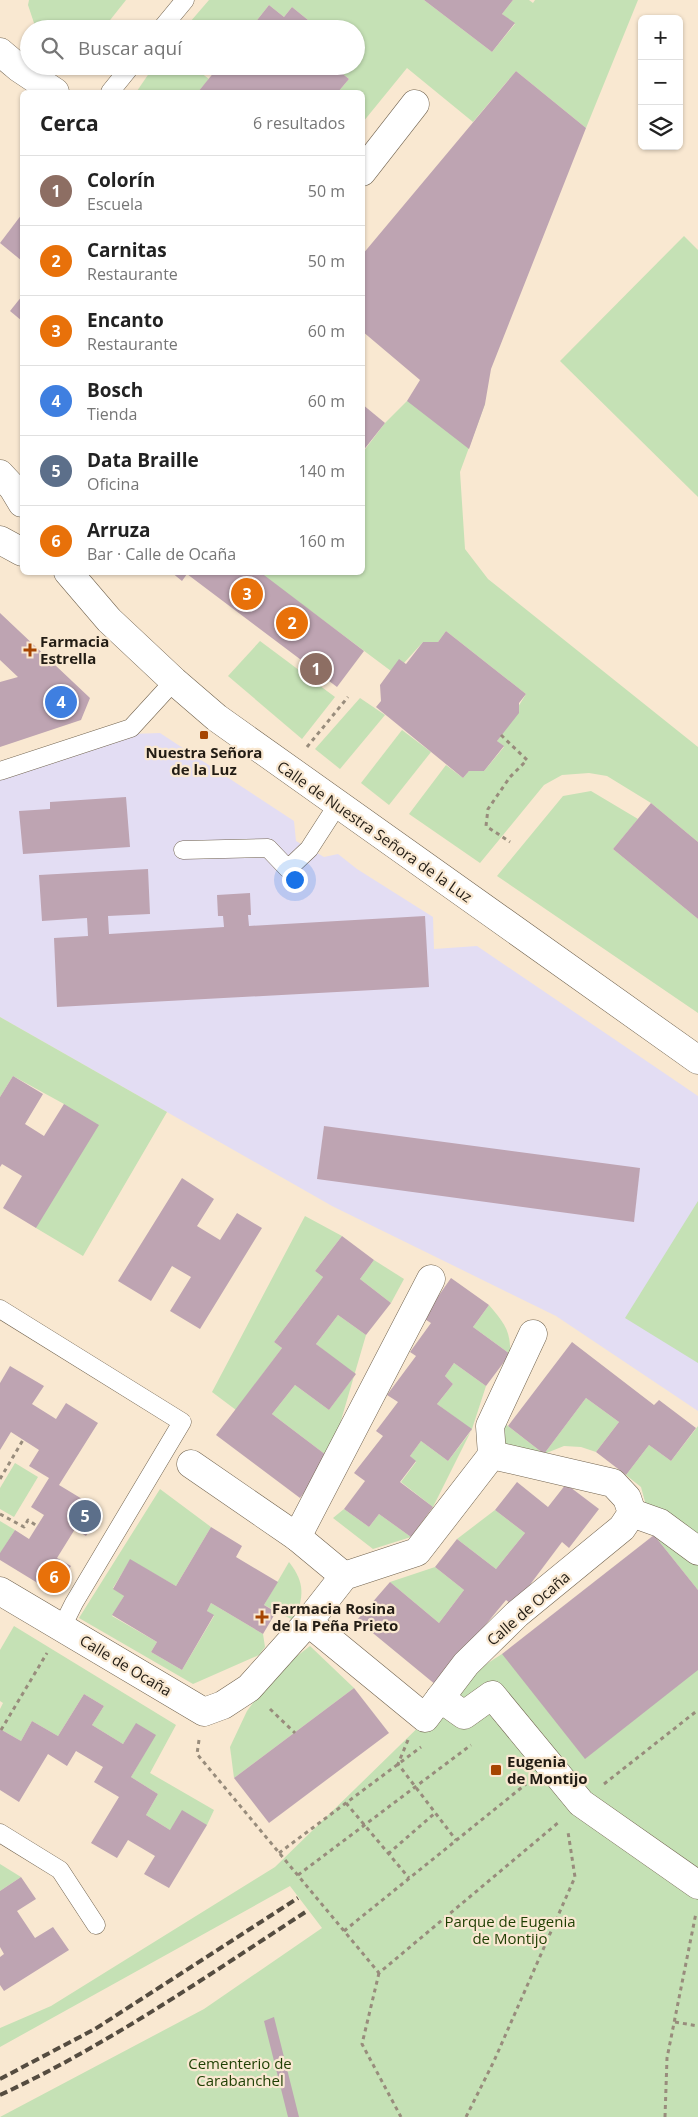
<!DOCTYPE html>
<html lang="es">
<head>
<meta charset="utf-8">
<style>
  :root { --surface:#fff; --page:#f2f2f2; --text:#222; --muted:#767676; --line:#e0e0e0; --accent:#db2777 }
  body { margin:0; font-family:"Open Sans",sans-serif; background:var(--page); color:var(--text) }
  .controls { position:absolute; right:15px; top:15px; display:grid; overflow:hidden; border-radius:8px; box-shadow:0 1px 4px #0004 }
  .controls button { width:45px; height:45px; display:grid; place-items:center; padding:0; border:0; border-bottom:1px solid var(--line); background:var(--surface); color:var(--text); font:25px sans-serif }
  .you { position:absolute; left:294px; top:879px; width:18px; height:18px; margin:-12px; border:4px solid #fff; border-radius:50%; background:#1a73e8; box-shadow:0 0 0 8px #1a73e833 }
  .badge { display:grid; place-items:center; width:32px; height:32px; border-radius:50%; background:var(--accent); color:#fff; font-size:16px; font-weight:700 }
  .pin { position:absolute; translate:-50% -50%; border:2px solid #fff; box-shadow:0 1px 5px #0006 }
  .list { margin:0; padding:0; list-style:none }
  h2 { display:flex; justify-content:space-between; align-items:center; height:65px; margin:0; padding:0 20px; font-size:21px }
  h2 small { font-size:16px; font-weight:400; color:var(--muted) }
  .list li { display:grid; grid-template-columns:32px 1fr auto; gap:15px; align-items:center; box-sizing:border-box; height:70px; padding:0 20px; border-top:1px solid var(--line) }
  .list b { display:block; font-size:19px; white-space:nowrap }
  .list p { margin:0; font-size:16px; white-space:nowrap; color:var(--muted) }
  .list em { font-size:16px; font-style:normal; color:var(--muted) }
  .icon { flex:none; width:28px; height:28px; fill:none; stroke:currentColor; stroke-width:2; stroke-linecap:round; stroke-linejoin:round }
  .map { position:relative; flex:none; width:698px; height:2117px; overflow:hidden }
  .search { position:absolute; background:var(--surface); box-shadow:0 1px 4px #0004; left:20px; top:20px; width:345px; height:55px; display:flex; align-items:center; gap:12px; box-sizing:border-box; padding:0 18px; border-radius:28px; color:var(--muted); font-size:19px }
  .panel { position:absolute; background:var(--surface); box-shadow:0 1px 4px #0004; left:20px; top:90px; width:345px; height:485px; border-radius:8px }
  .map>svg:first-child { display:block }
</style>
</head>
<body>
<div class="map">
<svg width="698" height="2117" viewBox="0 0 698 2117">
  <rect width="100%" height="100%" fill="#f9e8d1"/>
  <polygon fill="#e3ddf3" points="160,733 294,821 296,841 324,857 338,854 357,869 433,917 434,949 477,946 698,1096 698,1411 556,1316 332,1206 0,1017 0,778 130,734"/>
  <g fill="#c5e1b5">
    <polygon points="29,0 126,0 103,29 36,29 28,5"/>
    <polygon points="209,0 424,0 492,52 515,24 502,14 513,0 529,0 533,3 535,0 638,0 586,128 516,71 473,122 407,68 363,122 362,92 338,92 349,79 333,66 356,66 356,29 319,29 292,7 284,17 269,5 250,29 184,29"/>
    <polygon points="154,66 192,66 209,79 198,92 139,92 137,91"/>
    <polygon points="684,236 698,250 698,497 560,361"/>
    <polygon points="407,401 485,404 460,472 465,549 488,579 698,747 698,842 651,803 607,776 589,773 562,775 544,785 480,863 409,814 446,765 463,778 469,771 484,771 504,747 497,741 526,694 446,631 438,642 423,642 404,663 391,671 260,573 362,572 363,452 385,423"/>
    <polygon points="260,641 335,697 302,739 228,676"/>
    <polygon points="360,698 385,715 340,769 315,749"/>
    <polygon points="402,730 431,752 389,805 361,783"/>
    <polygon points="591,791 638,819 613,849 698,919 698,1013 497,876 563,796"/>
    <polygon points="0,1017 167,1112 83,1256 36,1228 64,1104 13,1076 0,1097"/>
    <polygon points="698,1201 698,1363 625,1318"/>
    <polygon points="305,1216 342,1236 315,1271 323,1277 274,1342 282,1348 236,1410 212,1392"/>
    <polygon points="374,1260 404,1279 391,1303 360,1279"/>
    <path d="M489 1305C504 1323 511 1330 510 1354L473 1327Z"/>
    <polygon points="338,1315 366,1335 330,1458 272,1414 295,1385 329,1410 355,1375 316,1344"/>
    <polygon points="454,1363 486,1386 472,1429 433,1507 401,1482 416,1462 410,1456 421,1441 448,1461 472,1430 437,1404 453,1384 445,1376"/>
    <polygon points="586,1398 619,1422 596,1452 581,1447 564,1446 544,1454 504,1444 504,1423 544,1454"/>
    <polygon points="698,1426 698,1590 654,1535 641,1487 626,1475 649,1445 671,1461"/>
    <polygon points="15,1463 38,1477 14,1517 0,1509 0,1488"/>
    <polygon points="160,1489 211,1527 176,1586 130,1560 113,1588 124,1596 112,1616 157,1642 151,1652 182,1670 214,1616 207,1611 211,1603 263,1634 265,1647 259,1655 193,1684 79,1618"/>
    <polygon points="344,1509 369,1527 379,1514 411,1537 373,1549 333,1518"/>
    <polygon points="495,1510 525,1533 496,1569 457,1539"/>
    <polygon points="0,1521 15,1530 0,1554"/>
    <path d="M289 1562C306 1584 303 1596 295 1621L264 1605Z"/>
    <polygon points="435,1567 464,1590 439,1623 390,1582"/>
    <polygon points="14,1626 176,1725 150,1773 214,1810 207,1825 170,1830 146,1815 158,1794 131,1777 155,1735 136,1724 123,1744 92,1725 104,1706 84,1694 58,1736 32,1721 21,1741 0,1729 0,1709 3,1703 0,1701 0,1650"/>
    <polygon points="310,1646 354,1688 234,1778 230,1747 247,1711 275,1673"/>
    <polygon points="502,1654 698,1670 698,2117 0,2117 204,2009 322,1928 290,1886 0,2047 0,2028 51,2006 275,1867 477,1670"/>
    <polygon points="0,1864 21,1877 0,1891"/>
  </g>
  <g fill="#bea4b2">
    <polygon points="424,0 513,0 502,14 515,23 492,52"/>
    <polygon points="269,5 284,17 292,7 319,29 250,29"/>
    <polygon points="219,66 333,66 349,79 338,92 198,92"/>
    <polygon points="516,71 586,128 491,369 485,404 469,449 407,401 420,380 362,331 362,255"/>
    <polygon points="22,214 22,261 0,243"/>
    <polygon points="22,296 22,321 10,311"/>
    <polygon points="362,404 385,423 362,452"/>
    <polygon points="171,572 260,572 364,651 337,687 187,574 182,581"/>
    <polygon points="0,613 90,698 81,720 0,747 0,682 18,677 0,660"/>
    <polygon points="446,631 526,694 519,703 519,713 497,741 504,746 484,771 469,771 463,778 376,707 381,701 380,685 399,659 406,664 423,642 438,642"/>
    <polygon points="126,797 130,847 23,854 19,811 50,809 50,802"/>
    <polygon points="651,803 698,842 698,919 613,849"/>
    <polygon points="148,869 150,914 108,916 109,934 224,927 223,916 218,916 217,895 250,893 251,915 248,915 249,926 425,916 429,987 57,1007 54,938 88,936 87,918 42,921 39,875"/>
    <polygon points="13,1076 43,1094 25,1124 44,1136 64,1104 99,1125 36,1228 3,1208 22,1176 2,1164 0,1167 0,1097"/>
    <polygon points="324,1126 640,1168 634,1222 317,1179"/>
    <polygon points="182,1178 214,1199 197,1226 220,1240 237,1213 262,1228 200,1329 170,1311 191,1277 172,1266 151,1301 118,1281"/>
    <polygon points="342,1236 374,1260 360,1279 391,1303 366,1335 338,1315 316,1344 356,1374 329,1410 295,1385 272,1414 330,1458 300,1498 216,1435 282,1348 274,1342 323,1277 315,1271"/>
    <polygon points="451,1278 489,1305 473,1327 510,1354 486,1386 454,1363 445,1376 453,1384 437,1404 472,1429 448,1461 421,1441 410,1456 416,1461 400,1482 433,1507 411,1537 379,1514 369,1527 344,1509 365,1481 354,1473 383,1436 376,1431 398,1402 387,1395 416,1356 410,1352 431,1323 423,1318"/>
    <polygon points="572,1342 654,1405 659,1400 696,1428 671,1461 649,1445 626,1475 596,1452 619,1422 586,1398 544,1454 508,1426"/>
    <polygon points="10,1366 44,1386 32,1404 56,1419 66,1403 98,1423 59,1485 102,1511 86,1536 75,1529 57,1558 71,1566 54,1593 0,1560 0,1553 15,1530 29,1539 44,1515 31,1507 49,1478 29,1466 39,1450 11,1432 0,1450 0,1383"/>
    <polygon points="517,1482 548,1507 566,1484 599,1509 569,1548 562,1542 514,1606 506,1600 436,1685 357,1620 390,1582 439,1623 464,1590 435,1567 457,1539 496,1569 525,1533 495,1510"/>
    <polygon points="211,1527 242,1546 236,1557 278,1582 264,1605 276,1612 263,1634 211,1603 207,1611 214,1615 182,1670 151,1652 157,1642 112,1615 124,1596 113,1589 130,1559 176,1586"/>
    <polygon points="654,1535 698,1590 698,1670 585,1759 502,1654"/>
    <polygon points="354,1688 389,1733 269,1823 234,1778"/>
    <polygon points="84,1694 104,1706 92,1725 123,1744 136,1723 156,1735 131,1777 158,1794 146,1815 170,1830 182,1810 207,1825 169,1888 144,1874 155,1856 128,1840 117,1858 91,1843 119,1797 94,1782 103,1767 76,1751 67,1766 48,1754 19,1802 0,1790 0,1729 21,1741 32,1721 58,1736"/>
    <polygon points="21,1877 36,1899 17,1911 35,1938 53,1927 69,1950 4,1991 0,1985 0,1957 4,1954 0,1947 0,1891"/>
    <polygon points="274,2017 299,2117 288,2117 264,2021"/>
  </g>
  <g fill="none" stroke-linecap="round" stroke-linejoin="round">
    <g stroke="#71634f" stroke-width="19">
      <g id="lane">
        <polyline points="161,29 185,0"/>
        <polyline points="110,92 131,66"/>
        <polyline points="0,771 131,728 174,681"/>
        <polyline points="183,850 268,848 288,869 309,849 338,804"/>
        <polyline points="0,1309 182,1422 74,1603 62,1627"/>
        <polyline points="0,1833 60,1870 96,1925"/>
      </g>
    </g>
    <g stroke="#71634f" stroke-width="29">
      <g id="street">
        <polyline points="0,52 19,68 55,92"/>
        <polyline points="362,172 415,104"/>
        <polyline points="492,1455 490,1426 533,1334"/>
        <polyline points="191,1464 297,1537 344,1576"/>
        <polyline points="632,1513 660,1523 698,1551"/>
        <polyline points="297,1537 431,1279"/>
        <polyline points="0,1591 204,1712 223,1705 249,1688 308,1622 344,1576 417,1552 492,1455 613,1483 627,1498 632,1513 622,1528 517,1614 466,1664 425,1718 308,1622"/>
        <polyline points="440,1698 464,1715 492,1695 581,1803 698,1885"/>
      </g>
    </g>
    <g stroke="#71634f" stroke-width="29">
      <g id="secondary">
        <polyline points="0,474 13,488 22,503"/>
        <polyline points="0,540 22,552"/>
        <polyline points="68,572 109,620 174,681 217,718 698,1060"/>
      </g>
    </g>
    <g stroke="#988c7c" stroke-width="3" stroke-dasharray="4 4" stroke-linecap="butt">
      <polyline points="501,735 527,760 510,777 488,809 486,826 510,842"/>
      <polyline points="307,747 348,697"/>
      <polyline points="0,1479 23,1440"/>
      <polyline points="0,1514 24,1527 28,1520 37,1526"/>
      <polyline points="270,1709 295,1733"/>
      <polyline points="1,1730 47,1653"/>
      <polyline points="199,1740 197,1754 379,1973 559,1822"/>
      <polyline points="408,1740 398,1764 456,1840"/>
      <polyline points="604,1784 698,1710"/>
      <polyline points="346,1803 409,1878"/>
      <polyline points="279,1853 421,1747"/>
      <polyline points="388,1854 435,1813"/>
      <polyline points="298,1875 471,1745"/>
      <polyline points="344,1931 526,1784"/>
      <polyline points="379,1973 362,2044 401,2117"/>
      <polyline points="675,2022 698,2026"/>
      <polyline points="466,2117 494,2061 575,1877 568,1832"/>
      <polyline points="665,2117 667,2058 696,1913"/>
    </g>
    <use href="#lane" stroke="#fff" stroke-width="18"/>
    <use href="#street" stroke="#fff" stroke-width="28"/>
    <use href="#secondary" stroke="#fff" stroke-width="28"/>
    <g stroke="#554c40" stroke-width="4" stroke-dasharray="8 4" stroke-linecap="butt">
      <polyline points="0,2079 95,2029 298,1898"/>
      <path d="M0 2095C108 2045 207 1976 307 1911"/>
    </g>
  </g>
  <g fill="#a64501" stroke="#f9e8d1" stroke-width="2">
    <path d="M27.5 642.5h5v5h5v5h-5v5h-5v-5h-5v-5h5z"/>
    <rect x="199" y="730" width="10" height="10" rx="2.5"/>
    <path d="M259.5 1609.5h5v5h5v5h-5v5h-5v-5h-5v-5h5z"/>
    <rect x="490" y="1764" width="12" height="12" rx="2.5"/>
  </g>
  <g text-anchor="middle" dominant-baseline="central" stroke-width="4.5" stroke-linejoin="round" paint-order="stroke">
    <g font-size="15" font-weight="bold" fill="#221c14" stroke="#f9e8d1" text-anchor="start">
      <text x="40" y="641">Farmacia<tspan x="40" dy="17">Estrella</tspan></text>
      <text x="204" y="752" text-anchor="middle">Nuestra Señora<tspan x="204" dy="17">de la Luz</tspan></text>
      <text x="272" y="1608">Farmacia Rosina<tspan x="272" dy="17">de la Peña Prieto</tspan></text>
      <text x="507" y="1761">Eugenia<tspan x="507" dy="17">de Montijo</tspan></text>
    </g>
    <g font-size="15" fill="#221c14" stroke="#f9e8d1">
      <text transform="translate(375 831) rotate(35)">Calle de Nuestra Señora de la Luz</text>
      <text transform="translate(528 1608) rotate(-41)">Calle de Ocaña</text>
      <text transform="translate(126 1665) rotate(31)">Calle de Ocaña</text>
    </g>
    <g font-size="15" fill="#1f3f03" stroke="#f9e8d1">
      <text x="510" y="1921">Parque de Eugenia<tspan x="510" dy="17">de Montijo</tspan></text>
      <text x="240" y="2063">Cementerio de<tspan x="240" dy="17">Carabanchel</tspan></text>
    </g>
  </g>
</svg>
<div class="controls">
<button>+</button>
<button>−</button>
<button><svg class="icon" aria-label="layers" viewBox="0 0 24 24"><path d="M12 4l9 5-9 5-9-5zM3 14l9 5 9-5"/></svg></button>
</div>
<div class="you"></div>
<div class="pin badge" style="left:316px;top:669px;background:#8d6e63">1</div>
<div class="pin badge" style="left:292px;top:623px;background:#e8710a">2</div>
<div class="pin badge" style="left:247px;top:594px;background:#e8710a">3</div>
<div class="pin badge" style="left:61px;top:702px;background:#3f7fe0">4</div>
<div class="pin badge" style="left:85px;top:1516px;background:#5c6f8a">5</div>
<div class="pin badge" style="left:54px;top:1577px;background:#e8710a">6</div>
<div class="search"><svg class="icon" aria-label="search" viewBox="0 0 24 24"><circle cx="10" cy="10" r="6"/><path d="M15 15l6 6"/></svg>Buscar aquí</div>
<section class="panel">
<h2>Cerca<small>6 resultados</small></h2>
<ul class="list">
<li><span class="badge" style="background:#8d6e63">1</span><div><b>Colorín</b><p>Escuela</p></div><em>50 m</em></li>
<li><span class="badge" style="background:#e8710a">2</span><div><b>Carnitas</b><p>Restaurante</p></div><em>50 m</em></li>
<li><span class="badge" style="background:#e8710a">3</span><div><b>Encanto</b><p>Restaurante</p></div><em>60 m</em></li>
<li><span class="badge" style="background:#3f7fe0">4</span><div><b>Bosch</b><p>Tienda</p></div><em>60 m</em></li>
<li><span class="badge" style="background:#5c6f8a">5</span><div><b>Data Braille</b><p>Oficina</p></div><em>140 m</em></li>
<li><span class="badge" style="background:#e8710a">6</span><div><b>Arruza</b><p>Bar · Calle de Ocaña</p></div><em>160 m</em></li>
</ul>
</section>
</div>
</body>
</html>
